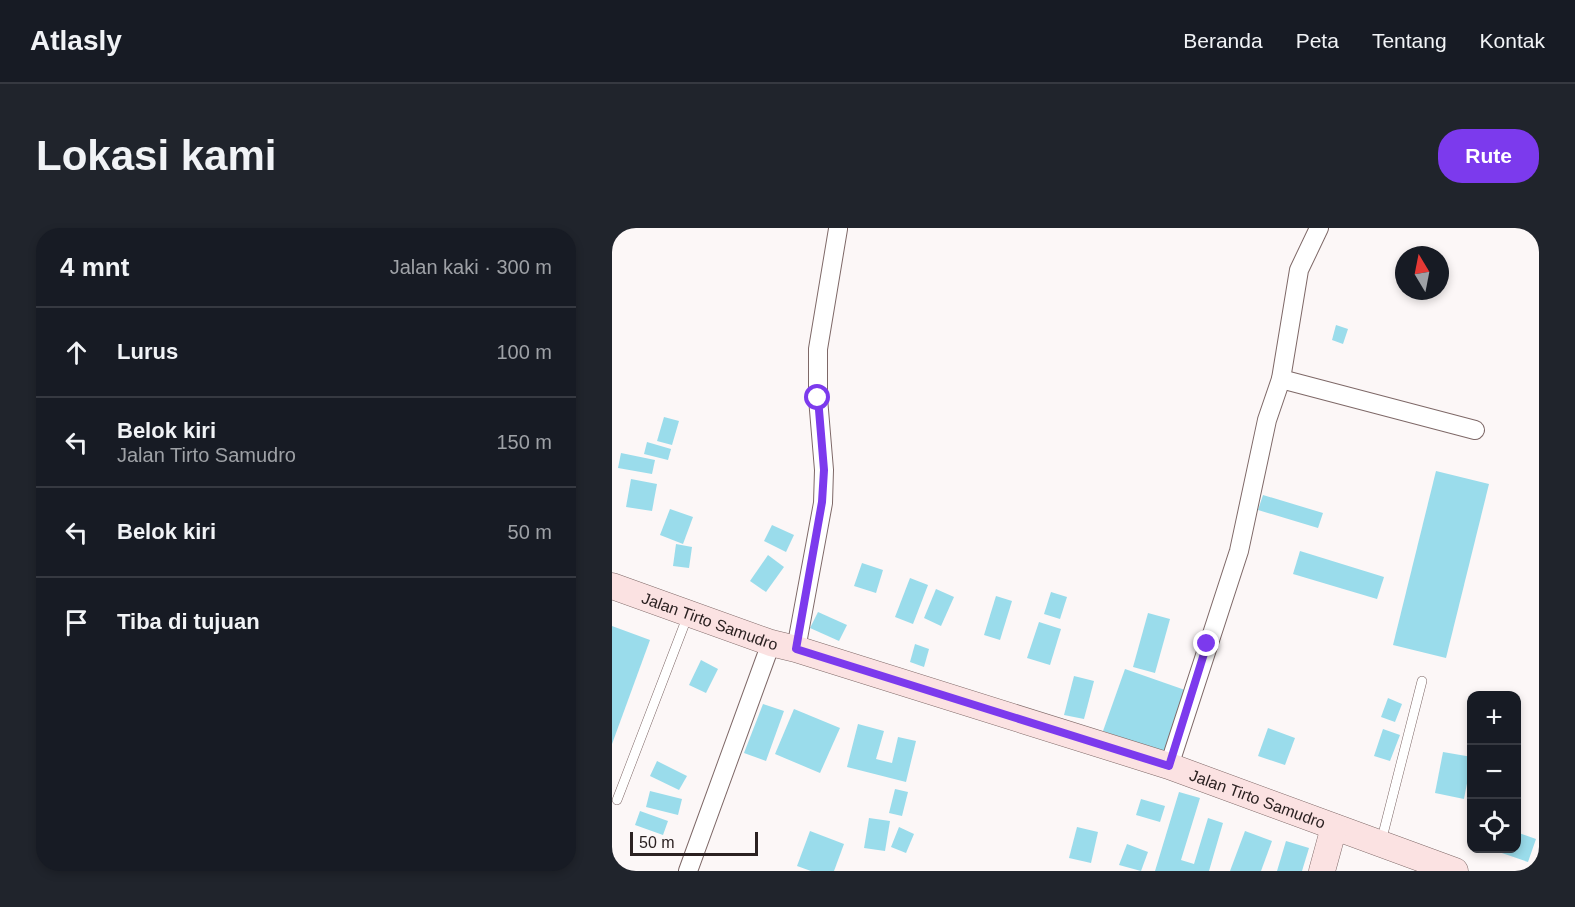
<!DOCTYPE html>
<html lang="id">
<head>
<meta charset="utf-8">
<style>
  :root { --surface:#171b24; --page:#20242c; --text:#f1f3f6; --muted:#9ea1a6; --line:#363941; --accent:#7c3aed }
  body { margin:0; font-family:Helvetica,sans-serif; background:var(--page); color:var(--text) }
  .controls { position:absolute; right:18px; bottom:18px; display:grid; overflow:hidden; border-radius:12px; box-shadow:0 3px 9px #0003 }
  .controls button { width:54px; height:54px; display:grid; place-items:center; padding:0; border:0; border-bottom:2px solid var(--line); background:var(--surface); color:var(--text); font:30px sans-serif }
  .compass { position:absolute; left:783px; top:18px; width:54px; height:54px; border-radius:50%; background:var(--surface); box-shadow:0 3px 9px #0003; rotate:350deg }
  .scale { position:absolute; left:18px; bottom:15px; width:128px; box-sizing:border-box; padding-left:6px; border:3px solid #2b2121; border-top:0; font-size:16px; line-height:21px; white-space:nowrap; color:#2b2121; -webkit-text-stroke:4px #fcf7f7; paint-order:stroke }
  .stop { position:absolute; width:18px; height:18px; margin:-14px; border:4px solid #7c3aed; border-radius:50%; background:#fff }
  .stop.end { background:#7c3aed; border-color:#fff; box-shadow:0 2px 6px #0008 }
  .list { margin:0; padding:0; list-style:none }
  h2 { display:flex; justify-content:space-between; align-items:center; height:78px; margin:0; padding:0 24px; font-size:26px }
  h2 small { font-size:20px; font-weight:400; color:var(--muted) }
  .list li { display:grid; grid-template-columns:39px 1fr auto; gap:18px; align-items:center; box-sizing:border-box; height:90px; padding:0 24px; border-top:2px solid var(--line) }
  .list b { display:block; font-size:22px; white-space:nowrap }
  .list p { margin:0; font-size:20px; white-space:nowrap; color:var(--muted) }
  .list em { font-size:20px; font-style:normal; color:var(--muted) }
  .icon { flex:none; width:33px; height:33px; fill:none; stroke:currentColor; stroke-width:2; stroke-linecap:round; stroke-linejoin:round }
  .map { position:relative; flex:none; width:927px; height:643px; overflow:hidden; border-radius:24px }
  header { display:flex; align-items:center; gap:36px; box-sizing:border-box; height:84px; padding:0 30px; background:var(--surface); border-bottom:2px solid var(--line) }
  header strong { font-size:28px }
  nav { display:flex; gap:33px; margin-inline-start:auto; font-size:21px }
  .intro { display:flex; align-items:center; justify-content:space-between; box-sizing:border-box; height:144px; padding:0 36px }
  h1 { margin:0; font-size:42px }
  .button { padding:15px 27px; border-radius:24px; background:var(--accent); color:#fff; font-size:21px; font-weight:700 }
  main { display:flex; gap:36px; padding:0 36px }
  aside { flex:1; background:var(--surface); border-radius:24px; box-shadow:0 3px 9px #0003 }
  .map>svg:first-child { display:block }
</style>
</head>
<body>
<header>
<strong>Atlasly</strong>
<nav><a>Beranda</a><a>Peta</a><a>Tentang</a><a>Kontak</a></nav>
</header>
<div class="intro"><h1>Lokasi kami</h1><a class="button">Rute</a></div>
<main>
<aside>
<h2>4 mnt<small>Jalan kaki · 300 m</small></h2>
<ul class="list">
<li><svg class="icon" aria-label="ahead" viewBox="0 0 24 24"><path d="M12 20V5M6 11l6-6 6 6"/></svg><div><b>Lurus</b></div><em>100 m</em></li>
<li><svg class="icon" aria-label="left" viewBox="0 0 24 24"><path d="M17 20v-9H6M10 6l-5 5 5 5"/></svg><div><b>Belok kiri</b><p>Jalan Tirto Samudro</p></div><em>150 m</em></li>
<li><svg class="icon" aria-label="left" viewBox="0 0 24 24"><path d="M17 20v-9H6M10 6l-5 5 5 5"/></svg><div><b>Belok kiri</b></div><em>50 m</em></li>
<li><svg class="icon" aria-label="arrive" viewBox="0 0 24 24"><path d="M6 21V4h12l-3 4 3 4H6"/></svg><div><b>Tiba di tujuan</b></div></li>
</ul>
</aside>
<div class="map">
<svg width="927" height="643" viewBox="0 0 927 643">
  <rect width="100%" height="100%" fill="#fcf7f7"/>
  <g fill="#9adceb">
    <polygon points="724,97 736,101 731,116 720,112"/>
    <polygon points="52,189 67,193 60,217 45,213"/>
    <polygon points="35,214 59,221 56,232 32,226"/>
    <polygon points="9,225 43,232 40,246 6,240"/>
    <polygon points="824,243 877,256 834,430 781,417"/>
    <polygon points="19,251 45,256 40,283 14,279"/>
    <polygon points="651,267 711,285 706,300 646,282"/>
    <polygon points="58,281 81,289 71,316 48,307"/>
    <polygon points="160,297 182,307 174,324 152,313"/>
    <polygon points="64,316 80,319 77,340 61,338"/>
    <polygon points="688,323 772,349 765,371 681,346"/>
    <polygon points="156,327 172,339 154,364 138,353"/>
    <polygon points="250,335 271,342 264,365 242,358"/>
    <polygon points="298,350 316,357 301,396 283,389"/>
    <polygon points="324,361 342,369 329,398 312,390"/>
    <polygon points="439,364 455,369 448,391 432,386"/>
    <polygon points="384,368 400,373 388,412 372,407"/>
    <polygon points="206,384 235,397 227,413 198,400"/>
    <polygon points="536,385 558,391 543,445 521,439"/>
    <polygon points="427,394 449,401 438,437 415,430"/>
    <polygon points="0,398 38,412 0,516"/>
    <polygon points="303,416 317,421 312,439 298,434"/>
    <polygon points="89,432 106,441 94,465 77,457"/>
    <polygon points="513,441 573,462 552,524 491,503"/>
    <polygon points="462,448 482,453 472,491 452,487"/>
    <polygon points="776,470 790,476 783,494 769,489"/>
    <polygon points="151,476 172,483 154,533 132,525"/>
    <polygon points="182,481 228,500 208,545 163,526"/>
    <polygon points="246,496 272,503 264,531 280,535 286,509 304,513 294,554 235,539"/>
    <polygon points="656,500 683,510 673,537 646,528"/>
    <polygon points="771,501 788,507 778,533 762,528"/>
    <polygon points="831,524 860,529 852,571 823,565"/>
    <polygon points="45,533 75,548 67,562 38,548"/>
    <polygon points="283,561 296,564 290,588 277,585"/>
    <polygon points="38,563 70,571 66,587 34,579"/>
    <polygon points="567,564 588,570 569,632 582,636 596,590 611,595 597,643 543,643"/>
    <polygon points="529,571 553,578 548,594 524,587"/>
    <polygon points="28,583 56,593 51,607 23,597"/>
    <polygon points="257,590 278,593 273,623 252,620"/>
    <polygon points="287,599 302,606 294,625 279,619"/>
    <polygon points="465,599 486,604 479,635 457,630"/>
    <polygon points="198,603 232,616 222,643 199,643 185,638"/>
    <polygon points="633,603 660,613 649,643 618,643"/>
    <polygon points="904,604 924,611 916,634 884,623 904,620"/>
    <polygon points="674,613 697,620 690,643 665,643"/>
    <polygon points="515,616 536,624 529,643 507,637"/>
  </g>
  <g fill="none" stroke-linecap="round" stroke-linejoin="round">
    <g stroke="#7e6867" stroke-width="10">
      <g id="lane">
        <polyline points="5,572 76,387"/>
        <polyline points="769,614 810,453"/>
      </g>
    </g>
    <g stroke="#7e6867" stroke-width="20">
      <g id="street">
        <polyline points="669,151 863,202"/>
        <polyline points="184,421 211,275 212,242 206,170 206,121 226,1"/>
        <polyline points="557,538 627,323 655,192 669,151 687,42 707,0"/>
        <polyline points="76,643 159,415"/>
      </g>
    </g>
    <g stroke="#7e6867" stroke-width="27">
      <g id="secondary">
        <path id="s1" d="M0 358 159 415 184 421 557 538 843 643"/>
        <polyline points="710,643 722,599"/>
      </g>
    </g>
    <use href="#lane" stroke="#fff" stroke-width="9"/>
    <use href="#street" stroke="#fff" stroke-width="18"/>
    <use href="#secondary" stroke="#fbe2e2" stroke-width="26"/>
  </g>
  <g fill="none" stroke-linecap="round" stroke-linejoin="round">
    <polyline stroke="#7c3aed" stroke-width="8" points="206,170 212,242 210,274 184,421 557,538 595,416"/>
  </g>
  <g text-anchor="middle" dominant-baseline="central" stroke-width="4.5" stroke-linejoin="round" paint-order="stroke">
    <g font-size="16" fill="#2b2121" stroke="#fcf7f7">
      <text stroke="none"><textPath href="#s1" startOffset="104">Jalan Tirto Samudro</textPath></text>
      <text stroke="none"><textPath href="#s1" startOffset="680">Jalan Tirto Samudro</textPath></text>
    </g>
  </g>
</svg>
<div class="controls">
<button>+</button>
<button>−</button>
<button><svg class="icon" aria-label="locate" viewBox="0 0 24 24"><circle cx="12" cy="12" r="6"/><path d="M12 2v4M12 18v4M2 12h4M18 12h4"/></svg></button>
</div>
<svg class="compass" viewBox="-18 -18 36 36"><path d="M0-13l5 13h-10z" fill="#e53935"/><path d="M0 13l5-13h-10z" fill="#9ea1a6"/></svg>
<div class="scale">50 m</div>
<div class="stop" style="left:206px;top:170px"></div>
<div class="stop end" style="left:595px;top:416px"></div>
</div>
</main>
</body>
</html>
